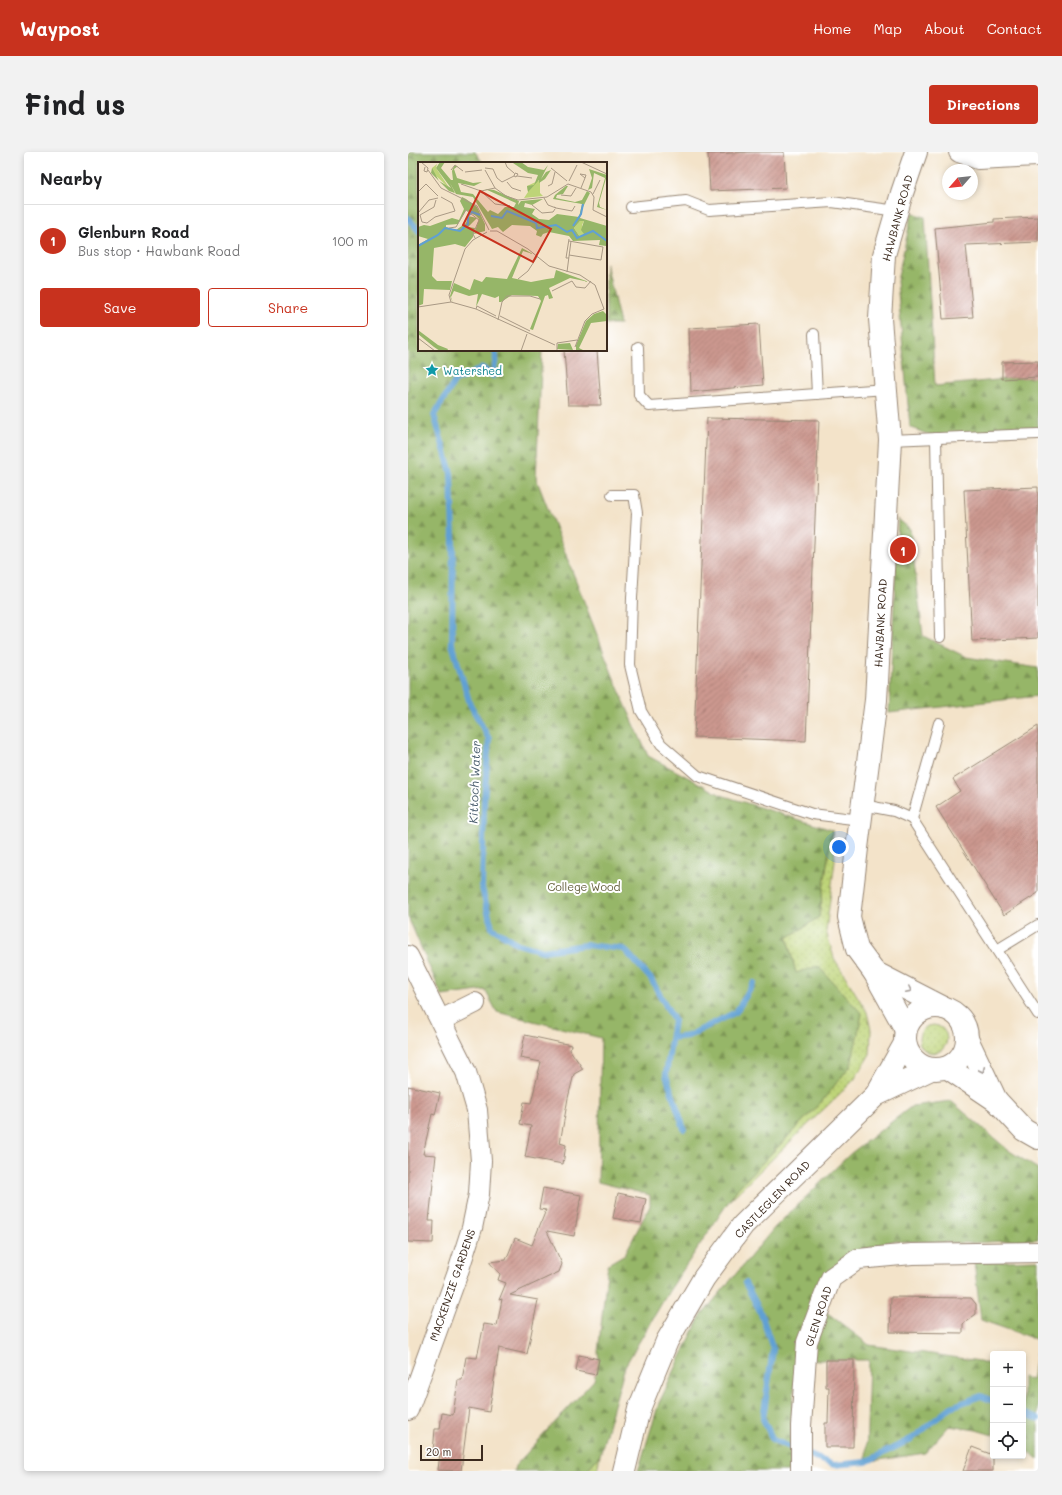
<!DOCTYPE html>
<html lang="en">
<head>
<meta charset="utf-8">
<style>
  :root { --surface:#fff; --page:#f2f2f2; --text:#202124; --muted:#757577; --line:#e0e0e0; --accent:#c8321e }
  body { margin:0; font-family:Mali,sans-serif; background:var(--page); color:var(--text) }
  .controls { position:absolute; right:12px; bottom:12px; display:grid; overflow:hidden; border-radius:4px; box-shadow:0 2px 6px #0003 }
  .controls button { width:36px; height:36px; display:grid; place-items:center; padding:0; border:0; border-bottom:1px solid var(--line); background:var(--surface); color:var(--text); font:20px sans-serif }
  .compass { position:absolute; left:534px; top:12px; width:36px; height:36px; border-radius:50%; background:var(--surface); box-shadow:0 2px 6px #0003; rotate:242deg }
  .scale { position:absolute; left:12px; bottom:10px; width:63px; box-sizing:border-box; padding-left:4px; border:2px solid #3b2a1e; border-top:0; font-size:11px; line-height:14px; white-space:nowrap; color:#3b2a1e; -webkit-text-stroke:3px #fff; paint-order:stroke }
  .you { position:absolute; left:431px; top:695px; width:14px; height:14px; margin:-10px; border:3px solid #fff; border-radius:50%; background:#1a73e8; box-shadow:0 0 0 6px #1a73e833 }
  .badge { display:grid; place-items:center; width:26px; height:26px; border-radius:50%; background:var(--accent); color:#fff; font-size:13px; font-weight:700 }
  .pin { position:absolute; translate:-50% -50%; border:2px solid #fff; box-shadow:0 1px 4px #0006 }
  .list { margin:0; padding:0; list-style:none }
  h2 { display:flex; justify-content:space-between; align-items:center; height:52px; margin:0; padding:0 16px; font-size:17px }
  h2 small { font-size:13px; font-weight:400; color:var(--muted) }
  .list li { display:grid; grid-template-columns:26px 1fr auto; gap:12px; align-items:center; box-sizing:border-box; height:72px; padding:0 16px; border-top:1px solid var(--line) }
  .list b { display:block; font-size:15px; white-space:nowrap }
  .list p { margin:0; font-size:13px; white-space:nowrap; color:var(--muted) }
  .list em { font-size:13px; font-style:normal; color:var(--muted) }
  .actions { display:flex; gap:8px; padding:12px 16px }
  .actions a { flex:1; padding:9px 0; border:1px solid var(--accent); border-radius:4px; text-align:center; font-size:14px; color:var(--accent) }
  .actions .main { background:var(--accent); color:#fff }
  .icon { flex:none; width:22px; height:22px; fill:none; stroke:currentColor; stroke-width:2; stroke-linecap:round; stroke-linejoin:round }
  .map { position:relative; flex:none; width:630px; height:1319px; overflow:hidden; border-radius:4px }
  header { display:flex; align-items:center; gap:24px; box-sizing:border-box; height:56px; padding:0 20px; background:var(--accent); color:#fff }
  header strong { font-size:19px }
  nav { display:flex; gap:22px; margin-inline-start:auto; font-size:14px }
  .intro { display:flex; align-items:center; justify-content:space-between; box-sizing:border-box; height:96px; padding:0 24px }
  h1 { margin:0; font-size:28px }
  .button { padding:10px 18px; border-radius:4px; background:var(--accent); color:#fff; font-size:14px; font-weight:700 }
  main { display:flex; gap:24px; padding:0 24px }
  aside { flex:1; background:var(--surface); border-radius:4px; box-shadow:0 2px 6px #0003 }
  .map>svg:first-child { display:block }
</style>
</head>
<body>
<header>
<strong>Waypost</strong>
<nav><a>Home</a><a>Map</a><a>About</a><a>Contact</a></nav>
</header>
<div class="intro"><h1>Find us</h1><a class="button">Directions</a></div>
<main>
<aside>
<h2>Nearby<small></small></h2>
<ul class="list">
<li><span class="badge">1</span><div><b>Glenburn Road</b><p>Bus stop · Hawbank Road</p></div><em>100 m</em></li>
</ul>
<div class="actions"><a class="main">Save</a><a>Share</a></div>
</aside>
<div class="map">
<svg width="630" height="1319" viewBox="0 0 630 1319">
  <defs>
    <pattern id="green-dots" width="8" height="8" patternUnits="userSpaceOnUse"><rect width="8" height="8" fill="#bed478"/><path d="M2 2h.1M6 6h.1" fill="none" stroke="#a4b667" stroke-width="1.8" stroke-linecap="round"/></pattern>
    <pattern id="forest-firs" width="22" height="20" patternUnits="userSpaceOnUse"><rect width="22" height="20" fill="#96b668"/><path d="M5 1l3.5 6h-7zM16 11l3.5 6h-7z" fill="#7c9455"/></pattern>
    <pattern id="building-hatch" width="6" height="6" patternUnits="userSpaceOnUse"><rect width="6" height="6" fill="#cc988f"/><path d="M-1 1l2-2M0 6l6-6M5 7l2-2" fill="none" stroke="#a77c74"/></pattern>
  </defs>
  <rect width="100%" height="100%" fill="#fff"/>
  <filter id="ink" filterUnits="userSpaceOnUse"><feTurbulence type="fractalNoise" baseFrequency=".025" numOctaves="2"/><feDisplacementMap in="SourceGraphic" scale="8" xChannelSelector="R" yChannelSelector="G"/><feConvolveMatrix kernelMatrix="1 2 1 2 8 2 1 2 1" color-interpolation-filters="sRGB"/></filter>
  <filter id="wash" filterUnits="userSpaceOnUse"><feTurbulence type="fractalNoise" baseFrequency=".012" numOctaves="4" result="noise"/><feDisplacementMap in="SourceGraphic" scale="16" xChannelSelector="R" yChannelSelector="G"/><feGaussianBlur stdDeviation="0.9" result="paint"/><feColorMatrix in="noise" values="0 0 0 0 0 0 0 0 0 0 0 0 0 0 0 0 0 1.4 0 .05"/><feComposite in="paint" operator="in"/></filter>
  <g filter="url(#wash)">
    <rect width="100%" height="100%" fill="#f3e3c9"/>
    <g fill="url(#green-dots)" stroke="#7c7f4b">
      <polygon points="424,678 427,708 418,779 426,806 459,860 463,878 462,902 446,928 322,1048 329,1037 414,949 443,913 388,822 379,786 411,765"/>
      <circle cx="525" cy="887" r="14"/>
      <polygon points="192,1303 189,1319 178,1319"/>
    </g>
    <g fill="url(#forest-firs)" stroke="#687043">
      <polygon points="0,0 67,0 75,11 11,11 11,198 134,198 128,326 207,529 240,604 313,643 424,678 411,765 379,786 388,821 410,814 454,862 443,913 414,949 329,1037 261,1139 217,1214 192,1303 178,1319 106,1319 107,1314 186,1228 191,1207 190,1200 200,1112 217,1102 242,1054 242,1043 190,1030 193,886 89,860 77,838 34,844 0,765"/>
      <polygon points="504,61 517,65 527,234 630,224 630,280 528,286 502,275 489,129"/>
      <polygon points="198,111 212,172 198,172"/>
      <polygon points="490,367 502,377 515,484 558,505 630,516 630,544 481,561"/>
      <polygon points="543,949 600,998 630,1017 630,1087 562,1091 484,1089 444,1101 390,1191 383,1275 382,1319 230,1319 251,1251 292,1165 367,1075 442,1002 504,954"/>
      <polygon points="630,1108 630,1188 573,1168 566,1110"/>
      <polygon points="417,1159 461,1193 572,1209 585,1214 585,1283 568,1278 541,1274 517,1301 458,1310 461,1208 402,1208"/>
      <polygon points="630,1191 630,1307 615,1295 615,1225 624,1228"/>
    </g>
    <g fill="none" stroke-linecap="round" stroke-linejoin="round">
      <g stroke="#60a0d3" stroke-width="6">
        <polyline points="0,66 11,79"/>
        <polyline points="87,198 88,205 85,224 75,216 47,229 26,263 43,321 45,386 44,492 62,552 81,587 76,649 74,736 84,776 110,792 135,799 177,793 216,797 243,827 266,868 258,923 276,977"/>
        <polyline points="264,886 280,884 328,860 346,831"/>
        <polyline points="337,1131 352,1159 365,1197 355,1267 365,1288 426,1313 458,1310 505,1286 543,1255 573,1244 585,1249"/>
        <polyline points="615,1261 630,1267"/>
      </g>
    </g>
    <g id="blocks">
      <g fill="url(#building-hatch)">
        <polygon points="345,0 376,0 378,36 302,39 300,2"/>
        <polygon points="630,65 630,90 558,93 565,165 535,167 527,76 586,70 586,67"/>
        <polygon points="351,172 355,233 283,240 281,176"/>
        <polygon points="156,198 189,198 193,253 160,253"/>
        <polygon points="630,209 630,225 594,227 594,210"/>
        <polygon points="299,266 411,268 398,589 286,585"/>
        <polygon points="630,335 630,486 564,489 556,338"/>
        <polygon points="630,574 630,741 596,763 528,655 552,639 545,627"/>
        <polygon points="117,883 163,893 162,898 175,917 166,922 160,946 152,991 158,993 155,1012 117,1005 123,974 112,972 116,950 123,951 133,910 112,906"/>
        <polygon points="0,934 32,941 27,963 24,962 15,1002 28,1003 21,1069 26,1069 25,1091 0,1090"/>
        <polygon points="135,1036 173,1043 166,1084 139,1079 154,1112 151,1120 102,1143 130,1148 119,1202 91,1196 81,1260 61,1256 53,1319 30,1318 32,1301 25,1300 27,1277 32,1277 34,1261 45,1263 50,1228 54,1228 58,1205 69,1206 76,1172 89,1174 94,1147 91,1148 98,1131 90,1128 92,1122 81,1110 98,1108 107,1086 124,1093 138,1058 131,1057"/>
        <polygon points="210,1041 238,1047 233,1071 205,1066"/>
        <polygon points="483,1145 563,1146 568,1152 568,1162 555,1172 555,1181 482,1180"/>
        <polygon points="171,1203 191,1207 188,1223 168,1219"/>
        <polygon points="418,1208 446,1208 445,1295 417,1295 417,1271 420,1271 421,1235 418,1235"/>
        <polygon points="564,1295 585,1303 585,1319 555,1319"/>
      </g>
    </g>
  </g>
  <g filter="url(#ink)">
    <use href="#blocks" fill-opacity="0" stroke="#978674" stroke-width="1"/>
    <g fill="none" stroke-linecap="round" stroke-linejoin="round">
      <g stroke="#978674" stroke-width="12">
        <g id="lane">
          <polyline points="223,55 278,49 301,58 424,50 489,59"/>
          <polyline points="406,182 409,242"/>
          <polyline points="230,195 231,243 241,254 478,237"/>
          <polyline points="528,286 532,485"/>
          <polyline points="482,288 630,282"/>
          <polyline points="204,343 226,343 229,361 224,446 222,513 233,559 253,592 290,624 404,662 453,668"/>
          <polyline points="531,571 504,667 630,862"/>
          <polyline points="455,653 486,659 504,667"/>
          <polyline points="589,798 630,773"/>
        </g>
      </g>
      <g stroke="#978674" stroke-width="22">
        <g id="street">
          <polyline points="551,0 570,7 630,4"/>
          <polyline points="0,804 58,920 69,958 73,1009 71,1042 64,1076 49,1123 0,1258"/>
          <polyline points="33,868 67,851"/>
          <polyline points="393,1319 393,1274 399,1190 423,1126 450,1107 504,1102 630,1100"/>
        </g>
      </g>
      <g stroke="#978674" stroke-width="24">
        <g id="secondary">
          <polyline points="466,820 536,856"/>
          <circle cx="528" cy="886" r="31"/>
          <polyline points="497,876 466,820 449,797 441,765 449,696 468,548 482,288 472,167 476,103 494,41 508,0"/>
          <polyline points="559,887 588,948"/>
          <polyline points="540,916 589,949 616,978 630,986"/>
          <polyline points="468,943 521,918"/>
          <polyline points="216,1319 231,1257 259,1189 296,1126 335,1073 468,943 496,893"/>
        </g>
      </g>
      <use href="#lane" stroke="#fff" stroke-width="10"/>
      <use href="#street" stroke="#fff" stroke-width="20"/>
      <use href="#secondary" stroke="#fff" stroke-width="22"/>
    </g>
    <defs><path id="oneway-chevron" d="M-2-3.5L2.5 0L-2 3.5" fill="none" stroke-width="1.6" stroke-linecap="round" stroke-linejoin="round"/></defs>
    <g stroke="#a79f9a">
      <use href="#oneway-chevron" transform="translate(501 838) rotate(27)"/>
      <use href="#oneway-chevron" transform="translate(574 918) rotate(65)"/>
    </g>
  </g>
  <defs>
    <g id="sight-bare" transform="scale(1.08)"><path d="M0-6L1.8-2.2L6-1.7L2.9 1.2L3.7 5.4L0 3.3L-3.7 5.4L-2.9 1.2L-6-1.7L-1.8-2.2Z" fill="#0f9aa8" stroke="#fff" stroke-width="2.5" paint-order="stroke"/></g>
  </defs>
  <g fill-rule="evenodd">
    <use href="#sight-bare" x="24" y="218"/>
  </g>
  <g text-anchor="middle" dominant-baseline="central" stroke-width="4" stroke-linejoin="round" paint-order="stroke">
    <g font-size="11" fill="#3b2a1e" stroke="#fff">
      <text transform="translate(489 66) rotate(-75)">HAWBANK ROAD</text>
      <text transform="translate(472 471) rotate(-87)">HAWBANK ROAD</text>
      <text transform="translate(364 1047) rotate(-46)">CASTLEGLEN ROAD</text>
      <text transform="translate(44 1133) rotate(-71)">MACKENZIE GARDENS</text>
      <text transform="translate(410 1164) rotate(-72)">GLEN ROAD</text>
    </g>
    <g font-size="11" fill="#0d838f" stroke="#fff" text-anchor="start">
      <text x="35" y="218">Watershed</text>
    </g>
    <g font-size="11" fill="#625d39" stroke="#fff">
      <text x="176" y="734">College Wood</text>
    </g>
    <g font-size="12" font-style="italic" fill="#4c5f6f" stroke="#fff">
      <text transform="translate(66 630) rotate(-88)">Kittoch Water</text>
    </g>
  </g>
  <g transform="translate(10 10)">
    <rect width="189" height="189" fill="#f3e3c9"/>
    <path d="M19 2 18 6 32 27 15 11 14 6ZM122 18V31L125 34 106 36 110 30 109 24ZM162 59H166L164 63 166 72 162 75 156 66Z" fill="#bed478"/>
    <path d="M22 0H27L23 6 33 18H35L34 9 36 4H40L36 7 39 16 55 21 64 20 56 24 40 21 43 30 55 32 70 50 72 48 80 52 87 45H96L98 41 67 27 76 28 101 39 100 43 103 39 125 37 114 43 107 41 106 45 117 47 114 52 121 57 131 58 139 52 161 55 164 42 135 37 137 33 148 24H150L145 32 139 33 138 36 157 40 164 38 169 29 172 31 164 47 162 56 189 64V87L188 84 181 83 182 78 155 79 151 74 131 70 125 72 123 75 118 73 119 69 112 64 94 63 85 70 80 65 74 67 55 35 38 32 32 21 37 31 31 29 13 11 14 6 21 19 33 26 18 6ZM162 59H166L163 68 166 72 162 75 156 66ZM103 0 110 5 126 8 130 3 123 17 128 10 133 8 127 17 121 21V18L110 30 109 24 116 23 120 13 110 11 95 1ZM171 7 189 13 181 41 182 45 189 48 179 45 187 16 176 11 174 26 170 28 174 16ZM40 35 42 39 44 35 48 37 59 45 67 62V69L56 72 61 57 58 54 48 48 40 62 28 63V65L38 68 48 61 50 54 59 56 50 65 57 66 55 75 47 85 37 82 16 86 14 114 19 119H34L32 128 6 127 5 142 0 144V83L10 77 0 74V65L6 63 12 64 34 56 41 58 46 47ZM104 86 115 92 105 89 94 116 113 120 129 117 136 116 138 108 171 120 152 116 131 126 135 136 131 137 130 133 127 134 115 168 112 167 123 139 120 134 94 133 83 140H81V134L77 136 64 132 58 145 60 132 51 134 36 129 33 135 35 141 32 134 36 121 52 128 56 117 64 120 68 115 89 117ZM185 149 189 153V159L173 161 161 186 167 189H158V183L168 159 176 152ZM0 168 20 183 30 187 29 189H22L16 185 0 172ZM152 181 155 188 139 187 140 182Z" fill="#96b668" fill-rule="evenodd"/>
    <path fill="none" stroke="#60a0d3" stroke-width="2" d="M73 54 84 56 89 49 118 61 119 66 138 63 149 70 154 68 159 76 175 69 189 79M155 64 163 52 165 42M0 84 20 73 27 66 42 69 50 62V54L54 50 62 53"/>
    <path fill="none" stroke="#a99985" stroke-width="1" d="M3 0 10 6 9 10 6 9 7 5M87 0 89 5 96 11M163 0 189 12M67 6 75 7 79 16 84 20 96 14M133 6 149 19M10 8 23 26 59 44 71 68M33 8 37 3 45 9M67 8 77 26 88 34 100 38 129 35 150 22M47 10 64 8M97 11 100 12 98 15 96 14ZM99 14 114 16M151 19 159 3M89 20 94 26 103 29M43 22 63 29 77 42 92 44M150 22 173 30 176 35 175 48 189 55M130 24 134 22 137 10M163 26 167 16 162 12 168 13 167 16M63 29 77 26M0 30 8 22 20 34M175 32 182 18M143 33 153 34 158 26M126 36 130 43 138 46 136 45M18 38 16 45 2 53 4 60 9 61 17 55 37 49 34 41 23 35M114 43 124 51 135 50 137 47M138 46 154 49 157 44M0 51 11 38 20 36M31 66 38 65 48 48 61 58 55 72 57 76M72 69H79L110 87 131 104 162 113 177 123 186 147 174 152 167 159 157 185M151 79 185 85 183 98 151 93M151 96H148L151 77M149 110 153 79M100 117 110 109 119 95M134 129 154 119 158 125 167 126 173 119M33 140 58 147 137 183M33 140 31 133 47 87 55 78 69 70M0 145 33 140M58 147 59 144 78 154M82 154 112 169M80 158 84 140 89 134H112L122 137M0 176 17 189M103 189 109 172M139 189V181L159 178"/>
    <path fill="#c8321e" fill-opacity="0.15" stroke="#c8321e" stroke-width="2" d="M62 29 133 67 115 100 45 63Z"/>
    <rect width="189" height="189" fill="none" stroke="#3b2a1e" stroke-width="2"/>
  </g>
</svg>
<div class="controls">
<button>+</button>
<button>−</button>
<button><svg class="icon" aria-label="locate" viewBox="0 0 24 24"><circle cx="12" cy="12" r="6"/><path d="M12 2v4M12 18v4M2 12h4M18 12h4"/></svg></button>
</div>
<svg class="compass" viewBox="-18 -18 36 36"><path d="M0-13l5 13h-10z" fill="#e53935"/><path d="M0 13l5-13h-10z" fill="#757577"/></svg>
<div class="scale">20 m</div>
<div class="you"></div>
<div class="pin badge" style="left:495px;top:398px">1</div>
</div>
</main>
</body>
</html>
